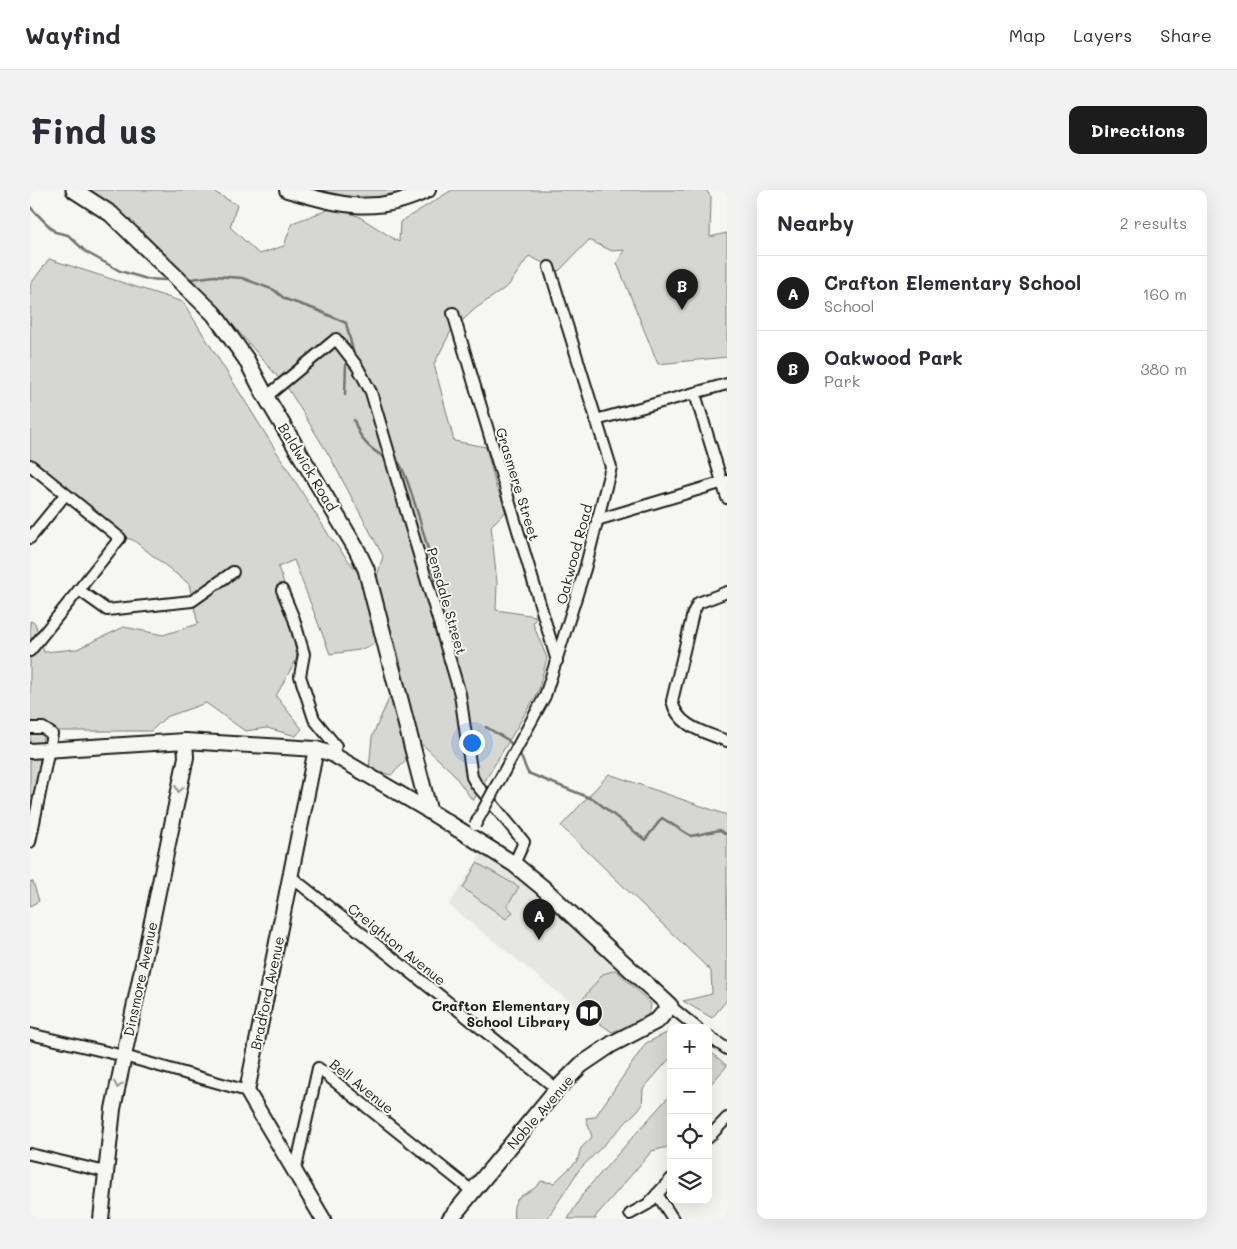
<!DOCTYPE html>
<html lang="en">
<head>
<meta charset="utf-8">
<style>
  :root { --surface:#fff; --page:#f2f2f3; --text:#2b2b33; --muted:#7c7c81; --line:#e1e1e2; --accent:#1c1c1c }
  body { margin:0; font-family:Mali,sans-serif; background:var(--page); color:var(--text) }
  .controls { position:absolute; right:15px; bottom:15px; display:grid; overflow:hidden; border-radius:10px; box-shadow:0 5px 20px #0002 }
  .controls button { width:45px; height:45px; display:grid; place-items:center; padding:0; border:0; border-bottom:1px solid var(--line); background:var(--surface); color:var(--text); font:25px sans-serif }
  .you { position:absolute; left:441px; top:552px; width:18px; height:18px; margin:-12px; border:4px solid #fff; border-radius:50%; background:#1a73e8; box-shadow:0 0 0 8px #1a73e833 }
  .badge { display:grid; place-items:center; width:32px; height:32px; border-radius:50%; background:var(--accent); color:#fff; font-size:16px; font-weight:700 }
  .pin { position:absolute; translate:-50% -41px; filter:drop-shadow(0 1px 2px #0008) }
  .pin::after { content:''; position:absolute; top:26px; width:18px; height:15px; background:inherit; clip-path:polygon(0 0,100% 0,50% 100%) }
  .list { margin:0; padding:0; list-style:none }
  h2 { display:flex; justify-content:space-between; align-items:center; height:65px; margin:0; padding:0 20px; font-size:21px }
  h2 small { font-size:16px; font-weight:400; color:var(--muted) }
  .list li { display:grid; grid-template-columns:32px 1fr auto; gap:15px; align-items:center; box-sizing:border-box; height:75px; padding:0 20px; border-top:1px solid var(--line) }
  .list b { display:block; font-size:19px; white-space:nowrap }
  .list p { margin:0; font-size:16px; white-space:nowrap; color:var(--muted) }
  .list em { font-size:16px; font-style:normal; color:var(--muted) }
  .icon { flex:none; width:28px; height:28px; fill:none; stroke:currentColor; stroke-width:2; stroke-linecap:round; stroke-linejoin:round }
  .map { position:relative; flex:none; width:697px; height:1029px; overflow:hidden; border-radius:10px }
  header { display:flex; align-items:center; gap:30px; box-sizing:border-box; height:70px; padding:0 25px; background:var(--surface); border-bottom:1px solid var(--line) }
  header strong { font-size:24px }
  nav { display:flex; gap:28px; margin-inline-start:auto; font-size:18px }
  .intro { display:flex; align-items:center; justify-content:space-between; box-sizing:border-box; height:120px; padding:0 30px }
  h1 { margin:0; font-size:35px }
  .button { padding:12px 22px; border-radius:10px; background:var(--accent); color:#fff; font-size:18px; font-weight:700 }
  main { display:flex; gap:30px; padding:0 30px }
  aside { flex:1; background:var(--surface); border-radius:10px; box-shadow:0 5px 20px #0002 }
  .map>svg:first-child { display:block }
</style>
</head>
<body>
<header>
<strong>Wayfind</strong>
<nav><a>Map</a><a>Layers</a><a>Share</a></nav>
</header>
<div class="intro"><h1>Find us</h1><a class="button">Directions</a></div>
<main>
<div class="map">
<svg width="697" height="1029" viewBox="0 0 697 1029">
  <rect width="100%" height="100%" fill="#f6f6f2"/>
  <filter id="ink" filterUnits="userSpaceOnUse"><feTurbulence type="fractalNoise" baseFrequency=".02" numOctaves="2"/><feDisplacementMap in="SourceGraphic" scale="10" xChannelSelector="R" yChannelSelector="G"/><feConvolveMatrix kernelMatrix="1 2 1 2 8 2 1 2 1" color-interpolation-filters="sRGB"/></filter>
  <g filter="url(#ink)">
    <polygon fill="#e6e6e2" points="452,663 499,695 621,814 620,824 582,842 546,817 419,715"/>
    <g fill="#d6d6d2" stroke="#797977">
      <polygon points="53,0 181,0 207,15 200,37 229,64 254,56 262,33 303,18 328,26 369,52 370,32 422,0 676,0 681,7 680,47 697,43 697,167 628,174 587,73 594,60 582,61 559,50 529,81 499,66 478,96 445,119 421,141 404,174 424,251 456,257 466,297 477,320 461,336 467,393 466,420 506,426 503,434 517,468 508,502 443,611 422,582 393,555 361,585 339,580 342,547 372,479 364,447 329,460 300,464 264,370 248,377 255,396 267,468 246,506 272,539 266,546 237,538 215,541 176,513 136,527 121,541 29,541 13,547 5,608 0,607 0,431 5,433 14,462 47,459 94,437 133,445 168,434 159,394 103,350 89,346 0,275 0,95 19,69 153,112 300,347 329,384 345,394 353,366 300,267 259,200 195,126 133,64"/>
      <path d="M287 0H377C348 14 317 8 287 0Z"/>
      <polygon points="579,584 697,625 697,810 682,828 653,811 682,804 681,781 531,636"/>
      <polygon points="447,673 489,697 477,716 483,722 476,729 433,698"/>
      <polygon points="0,691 3,692 9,711 0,716"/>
      <path d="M586 780 621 814C620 835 600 835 582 842L546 817 573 784Z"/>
      <path d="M641 841V867L613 899 612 916 549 980 517 1029H484C480 1000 500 1008 511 991L524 993 547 971 551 958 562 947 556 928 565 927 616 853Z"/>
      <polygon points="681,862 697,876 678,897 678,863"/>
      <polygon points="641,904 641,956 622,961 565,1027 566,1029 538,1029 554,1002"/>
    </g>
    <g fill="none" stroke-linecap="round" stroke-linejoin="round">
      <g stroke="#727271" stroke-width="2.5">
        <polyline points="0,17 25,42 38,45 56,62 90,81 117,89 135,90"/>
        <polyline points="161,89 185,86 212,88 244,100 255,109 287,120 316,133 323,161"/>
        <polyline points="315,205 316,174"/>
        <path d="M324 230C330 249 337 257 354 267"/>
        <path d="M368 272C377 279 403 375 406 393"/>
        <polyline points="456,537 478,550 483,556"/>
        <polyline points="489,562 498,583 565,610 615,650 632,628 661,646 690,640 697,645"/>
      </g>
      <g stroke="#1c1c1c" stroke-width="14">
        <g id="street">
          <polyline points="423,123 527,471"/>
          <polyline points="665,204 697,308"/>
          <polyline points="236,207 306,149 327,176 341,202 430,504 442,587 446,594 494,652 484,674"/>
          <polyline points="566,230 697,194"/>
          <polyline points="0,275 90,348 0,461"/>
          <polyline points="567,330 697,291"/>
          <polyline points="0,348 35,305"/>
          <polyline points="49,400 77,420 162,411 203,382"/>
          <polyline points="252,400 264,429 274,464 270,486 284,529 306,556 302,564"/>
          <path d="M697 402 668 413 663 423 642 511C648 537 674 542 697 551"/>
          <polyline points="515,506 555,379 581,277 519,77"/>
          <polyline points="0,538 13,538 22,544 0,652"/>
          <polyline points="260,686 527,899"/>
          <polyline points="640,816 667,838"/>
          <polyline points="0,844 94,866 217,901"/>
          <polyline points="678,846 697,859"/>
          <polyline points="678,948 697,928"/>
          <polyline points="0,964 76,982"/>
          <polyline points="265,982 288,878 442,1001"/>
          <polyline points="627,1004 643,1029"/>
          <polyline points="600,1024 618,1014 641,989"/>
        </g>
      </g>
      <g stroke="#1c1c1c" stroke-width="18">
        <g id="secondary">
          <path d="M257 0C310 15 346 26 398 0"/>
          <polyline points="286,559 217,901 293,1029"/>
          <polyline points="0,561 155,551 286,559 302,564 399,621"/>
          <polyline points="71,1029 83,919 156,567 155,551"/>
        </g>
      </g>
      <g stroke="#1c1c1c" stroke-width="19">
        <polyline id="primary" points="44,0 81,24 184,124 216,169 236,207 327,360 336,379 399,621 484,674 512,697 640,816 628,830 582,854 551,875 527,899 420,1029"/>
      </g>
      <use href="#street" stroke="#f6f6f2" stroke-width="10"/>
      <use href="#secondary" stroke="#f6f6f2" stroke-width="14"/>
      <use href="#primary" stroke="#f6f6f2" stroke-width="15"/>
      <g stroke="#1c1c1c" stroke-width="14" stroke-linecap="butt">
        <polyline id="street-bridge" points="445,635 515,506"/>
      </g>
      <use href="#street-bridge" stroke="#f6f6f2" stroke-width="10"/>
    </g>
    <defs><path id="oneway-chevron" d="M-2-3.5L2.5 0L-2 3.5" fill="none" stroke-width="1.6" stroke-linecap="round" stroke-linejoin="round" transform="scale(1.25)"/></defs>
    <g stroke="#949492">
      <use href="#oneway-chevron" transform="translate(149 599) rotate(102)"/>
      <use href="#oneway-chevron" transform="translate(88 895) rotate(102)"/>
    </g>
  </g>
  <defs>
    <g id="library-disc" transform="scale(1.4375)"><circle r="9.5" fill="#1c1c1c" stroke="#f6f6f2"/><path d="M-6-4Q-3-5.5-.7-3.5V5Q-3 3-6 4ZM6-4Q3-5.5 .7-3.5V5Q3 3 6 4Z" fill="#fff"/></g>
  </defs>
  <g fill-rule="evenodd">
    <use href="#library-disc" x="559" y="823"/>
  </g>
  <g text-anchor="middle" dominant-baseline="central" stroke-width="4" stroke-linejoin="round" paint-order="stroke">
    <g font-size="14" fill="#1c1c1c" stroke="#f6f6f2">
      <text transform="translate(278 277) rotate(59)">Baldwick Road</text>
      <text transform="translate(488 294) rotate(73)">Grasmere Street</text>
      <text transform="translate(544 364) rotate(-75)">Oakwood Road</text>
      <text transform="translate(417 411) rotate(74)">Pensdale Street</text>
      <text transform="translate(367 754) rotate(39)">Creighton Avenue</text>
      <text transform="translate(110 789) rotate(-78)">Dinsmore Avenue</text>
      <text transform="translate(237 803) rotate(-78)">Bradford Avenue</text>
      <text transform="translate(332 896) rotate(39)">Bell Avenue</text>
      <text transform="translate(510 922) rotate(-49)">Noble Avenue</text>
    </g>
    <g font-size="14" font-weight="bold" fill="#1c1c1c" stroke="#f6f6f2" text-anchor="end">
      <text x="540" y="815">Crafton Elementary<tspan x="540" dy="16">School Library</tspan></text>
    </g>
  </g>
</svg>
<div class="controls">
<button>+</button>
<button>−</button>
<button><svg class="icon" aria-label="locate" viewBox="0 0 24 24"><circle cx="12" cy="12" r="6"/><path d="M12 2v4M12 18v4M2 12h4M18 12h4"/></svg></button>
<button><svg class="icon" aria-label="layers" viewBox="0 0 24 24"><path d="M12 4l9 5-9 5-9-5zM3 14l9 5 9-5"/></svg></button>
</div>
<div class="you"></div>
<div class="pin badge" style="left:509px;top:750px">A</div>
<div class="pin badge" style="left:652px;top:120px">B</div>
</div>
<aside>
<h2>Nearby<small>2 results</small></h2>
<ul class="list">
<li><span class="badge">A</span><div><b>Crafton Elementary School</b><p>School</p></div><em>160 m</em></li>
<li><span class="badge">B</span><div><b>Oakwood Park</b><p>Park</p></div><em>380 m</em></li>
</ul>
</aside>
</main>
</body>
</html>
